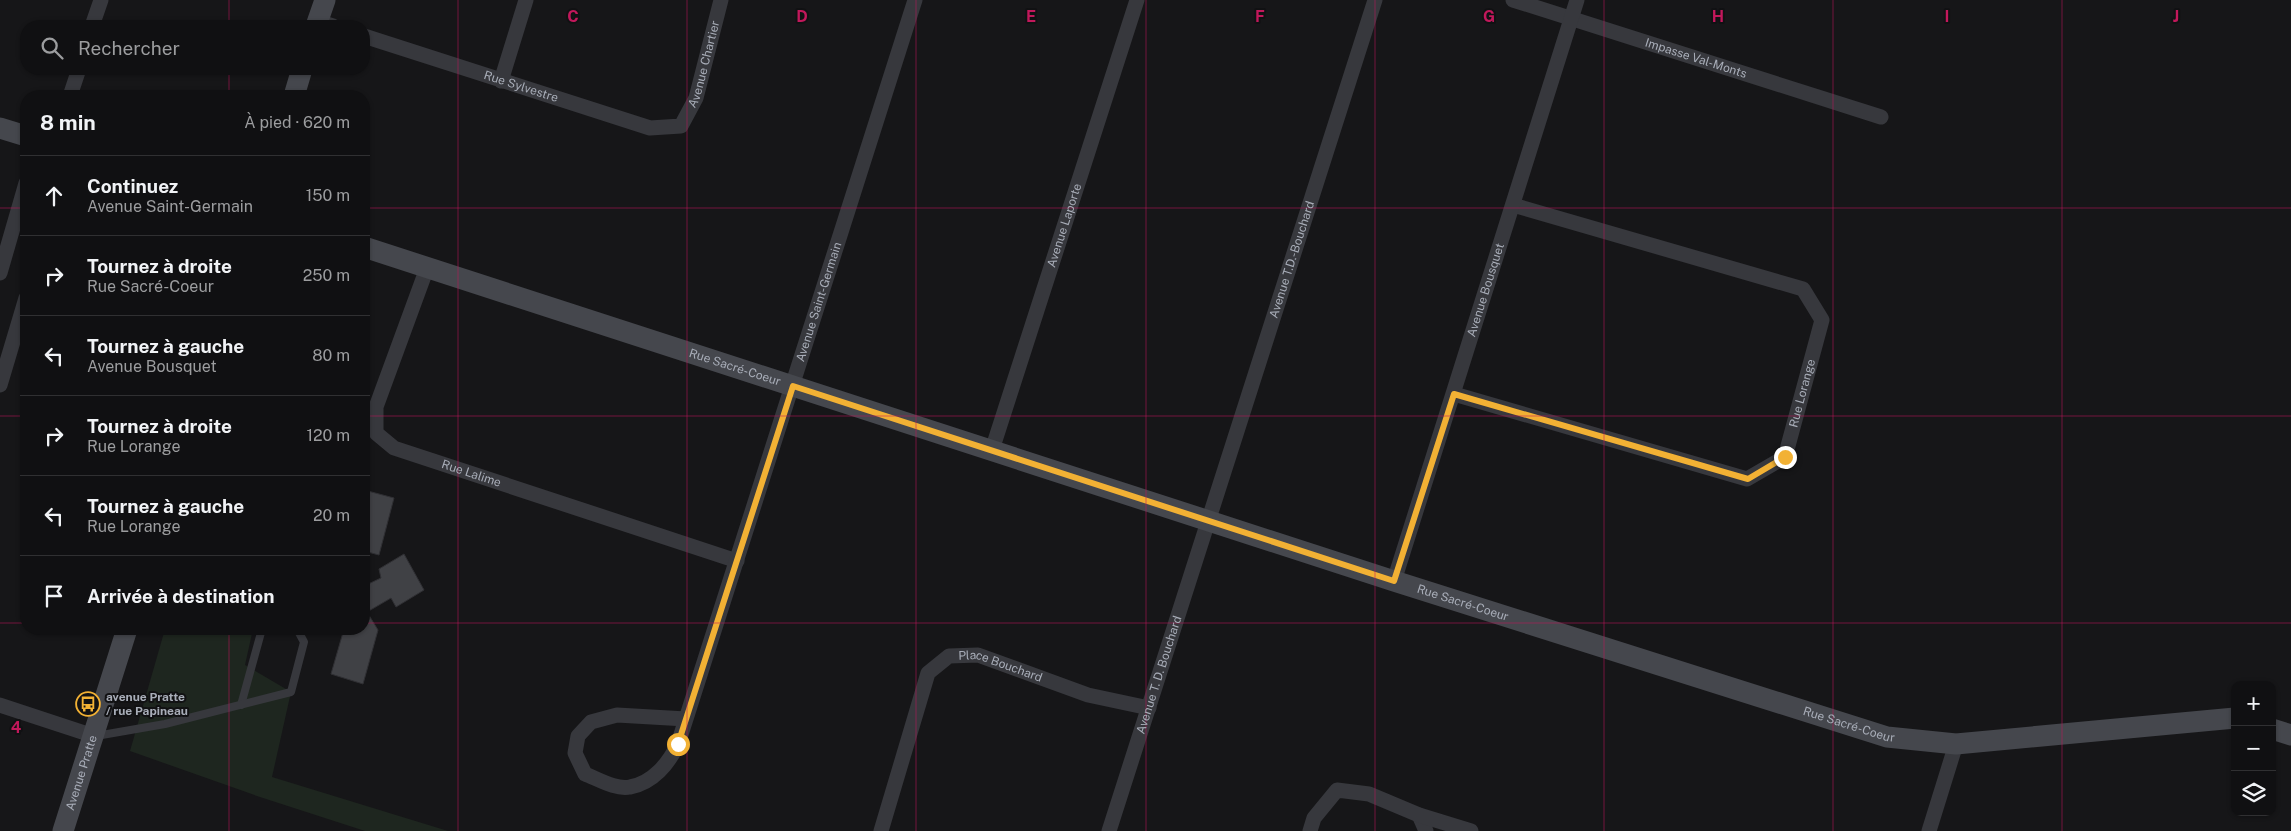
<!DOCTYPE html>
<html lang="fr">
<head>
<meta charset="utf-8">
<style>
  :root { --surface:#101012; --page:#19191b; --text:#f1f3f6; --muted:#9c9d9f; --line:#303032 }
  body { margin:0; font-family:"Public Sans",sans-serif; background:var(--page); color:var(--text) }
  .controls { position:absolute; right:15px; bottom:15px; display:grid; overflow:hidden; border-radius:10px; box-shadow:0 1px 4px #0004 }
  .controls button { width:45px; height:45px; display:grid; place-items:center; padding:0; border:0; border-bottom:1px solid var(--line); background:var(--surface); color:var(--text); font:25px sans-serif }
  .stop { position:absolute; width:15px; height:15px; margin:-11px; border:4px solid #f2b134; border-radius:50%; background:#fff }
  .stop.end { background:#f2b134; border-color:#fff; box-shadow:0 1px 5px #0008 }
  .list { margin:0; padding:0; list-style:none }
  h2 { display:flex; justify-content:space-between; align-items:center; height:65px; margin:0; padding:0 20px; font-size:21px }
  h2 small { font-size:16px; font-weight:400; color:var(--muted) }
  .list li { display:grid; grid-template-columns:32px 1fr auto; gap:15px; align-items:center; box-sizing:border-box; height:80px; padding:0 20px; border-top:1px solid var(--line) }
  .list b { display:block; font-size:19px; white-space:nowrap }
  .list p { margin:0; font-size:16px; white-space:nowrap; color:var(--muted) }
  .list em { font-size:16px; font-style:normal; color:var(--muted) }
  .icon { flex:none; width:28px; height:28px; fill:none; stroke:currentColor; stroke-width:2; stroke-linecap:round; stroke-linejoin:round }
  .map { position:relative; flex:none; width:2291px; height:831px; overflow:hidden }
  .search { position:absolute; background:var(--surface); box-shadow:0 1px 4px #0004; left:20px; top:20px; width:350px; height:55px; display:flex; align-items:center; gap:12px; box-sizing:border-box; padding:0 18px; border-radius:20px; color:var(--muted); font-size:19px }
  .panel { position:absolute; background:var(--surface); box-shadow:0 1px 4px #0004; left:20px; top:90px; width:350px; height:545px; border-radius:20px }
  .map>svg:first-child { display:block }
</style>
</head>
<body>
<div class="map">
<svg width="2291" height="831" viewBox="0 0 2291 831">
  <rect width="100%" height="100%" fill="#161618"/>
  <polygon fill="#1e261f" points="165,629 253,629 245,665 291,692 272,777 448,831 365,831 260,797 130,751"/>
  <g fill="#404145" stroke="#303034">
    <polygon points="364,490 394,498 379,555 364,551"/>
    <polygon points="404,554 424,590 396,607 391,598 367,612 378,630 363,684 331,674 344,629 364,629 364,586 381,578 379,569"/>
  </g>
  <g fill="none" stroke-linecap="round" stroke-linejoin="round">
    <g stroke="#37383d" stroke-width="8">
      <polyline points="241,705 262,629"/>
      <polyline points="96,736 165,724 291,692 304,642 297,629"/>
    </g>
    <g stroke="#37383d" stroke-width="15">
      <path id="s1" d="M1513 0 1881 117"/>
      <polyline points="317,21 333,26"/>
      <polyline points="92,26 101,0"/>
      <path id="s2" d="M364 36 650 128 681 126 696 98 721 0"/>
      <polyline points="501,81 526,0"/>
      <polyline points="70,96 79,69"/>
      <path id="s3" d="M427 268 376 407V433L394 448 737 561"/>
      <polyline points="0,273 26,183"/>
      <polyline points="0,385 26,298"/>
      <path id="s4" d="M1454 394 1747 479 1785 457 1822 320 1803 289 1513 205"/>
      <path id="s5" d="M992 450 1137 0"/>
      <path id="s6" d="M1394 581 1577 0"/>
      <polyline points="0,705 94,736"/>
      <path id="s7" d="M686 719 617 715 591 722 578 736 575 753 585 774C598 779 616 790 630 787 653 783 669 763 678 744L915 0"/>
      <polyline points="1419,815 1426,831"/>
      <path id="s8" d="M881 831 928 673 949 656 978 655 1088 695 1149 708"/>
      <path id="s9" d="M1109 831 1375 0"/>
      <polyline points="1310,831 1314,818 1337,790 1369,794 1419,815 1471,831"/>
      <polyline points="1929,831 1956,744"/>
    </g>
    <g stroke="#45474d" stroke-width="21">
      <polyline points="316,26 325,0"/>
      <polyline points="294,96 302,69"/>
      <polyline points="0,128 26,136"/>
      <path id="s10" d="M364 247 1394 581 1887 737 1956 744 2235 718"/>
      <polyline points="2272,729 2291,735"/>
      <path id="s11" d="M63 831 127 629"/>
    </g>
  </g>
  <g fill="none" stroke-linecap="round" stroke-linejoin="round">
    <polyline stroke="#f2b134" stroke-width="6" points="678,744 793,386 1394,581 1454,394 1748,479 1785,457"/>
  </g>
  <path fill="none" stroke="#c2185b" stroke-width="1" stroke-opacity="0.55" d="M229 0V26M458 0V831M687 0V831M916 0V831M1146 0V831M1375 0V831M1604 0V831M1833 0V831M2062 0V831M229 69V96M0 208H26M364 208H2291M0 416H26M364 416H2291M0 623H26M364 623H2291M229 629V831"/>
  <defs>
    <g id="bus-ring" transform="scale(1.25)"><circle r="9.5" fill="#111113" stroke="#f2b134" stroke-width="1.5"/><path d="M-5-6H5V4H4V6H2V4H-2V6H-4V4H-5ZM-3.5-4V0h7V-4ZM-3.5 1.2v1.5H-2V1.2ZM2 1.2v1.5H3.5V1.2Z" fill="#f2b134"/></g>
  </defs>
  <g fill-rule="evenodd">
    <use href="#bus-ring" x="88" y="704"/>
  </g>
  <g text-anchor="middle" dominant-baseline="central" stroke-width="4" stroke-linejoin="round" paint-order="stroke">
    <g font-size="12" fill="#a8adb8" stroke="#111113">
      <text stroke="none"><textPath href="#s1" startOffset="192">Impasse Val-Monts</textPath></text>
      <text stroke="none"><textPath href="#s2" startOffset="398">Avenue Chartier</textPath></text>
      <text stroke="none"><textPath href="#s2" startOffset="165">Rue Sylvestre</textPath></text>
      <text stroke="none"><textPath href="#s5" startOffset="236">Avenue Laporte</textPath></text>
      <text stroke="none"><textPath href="#s9" startOffset="600">Avenue T.D.-Bouchard</textPath></text>
      <text stroke="none"><textPath href="#s6" startOffset="305">Avenue Bousquet</textPath></text>
      <text stroke="none"><textPath href="#s7" startOffset="734">Avenue Saint-Germain</textPath></text>
      <text stroke="none"><textPath href="#s10" startOffset="390">Rue Sacré-Coeur</textPath></text>
      <text stroke="none"><textPath href="#s4" startOffset="415">Rue Lorange</textPath></text>
      <text stroke="none"><textPath href="#s3" startOffset="279">Rue Lalime</textPath></text>
      <text stroke="none"><textPath href="#s10" startOffset="1155">Rue Sacré-Coeur</textPath></text>
      <text stroke="none"><textPath href="#s8" startOffset="245">Place Bouchard</textPath></text>
      <text stroke="none"><textPath href="#s9" startOffset="164">Avenue T. D. Bouchard</textPath></text>
      <text stroke="none"><textPath href="#s10" startOffset="1560">Rue Sacré-Coeur</textPath></text>
      <text stroke="none"><textPath href="#s11" startOffset="61">Avenue Pratte</textPath></text>
    </g>
    <g font-size="12" font-weight="bold" fill="#a8adb8" stroke="#111113" text-anchor="start">
      <text x="106" y="697">avenue Pratte<tspan x="106" dy="14">/ rue Papineau</tspan></text>
    </g>
  </g>
  <g font-size="16" text-anchor="middle" font-weight="bold" fill="#c2185b" stroke="#111113" stroke-width="4" stroke-linejoin="round" paint-order="stroke">
    <text x="573" y="22">C</text>
    <text x="802" y="22">D</text>
    <text x="1031" y="22">E</text>
    <text x="1260" y="22">F</text>
    <text x="1489" y="22">G</text>
    <text x="1718" y="22">H</text>
    <text x="1947" y="22">I</text>
    <text x="2176" y="22">J</text>
    <text x="16" y="733">4</text>
  </g>
</svg>
<div class="controls">
<button>+</button>
<button>−</button>
<button><svg class="icon" aria-label="layers" viewBox="0 0 24 24"><path d="M12 4l9 5-9 5-9-5zM3 14l9 5 9-5"/></svg></button>
</div>
<div class="stop" style="left:678px;top:744px"></div>
<div class="stop end" style="left:1785px;top:457px"></div>
<div class="search"><svg class="icon" aria-label="search" viewBox="0 0 24 24"><circle cx="10" cy="10" r="6"/><path d="M15 15l6 6"/></svg>Rechercher</div>
<section class="panel">
<h2>8 min<small>À pied · 620 m</small></h2>
<ul class="list">
<li><svg class="icon" aria-label="ahead" viewBox="0 0 24 24"><path d="M12 20V5M6 11l6-6 6 6"/></svg><div><b>Continuez</b><p>Avenue Saint-Germain</p></div><em>150 m</em></li>
<li><svg class="icon" aria-label="right" viewBox="0 0 24 24"><path d="M7 20v-9h11M14 6l5 5-5 5"/></svg><div><b>Tournez à droite</b><p>Rue Sacré-Coeur</p></div><em>250 m</em></li>
<li><svg class="icon" aria-label="left" viewBox="0 0 24 24"><path d="M17 20v-9H6M10 6l-5 5 5 5"/></svg><div><b>Tournez à gauche</b><p>Avenue Bousquet</p></div><em>80 m</em></li>
<li><svg class="icon" aria-label="right" viewBox="0 0 24 24"><path d="M7 20v-9h11M14 6l5 5-5 5"/></svg><div><b>Tournez à droite</b><p>Rue Lorange</p></div><em>120 m</em></li>
<li><svg class="icon" aria-label="left" viewBox="0 0 24 24"><path d="M17 20v-9H6M10 6l-5 5 5 5"/></svg><div><b>Tournez à gauche</b><p>Rue Lorange</p></div><em>20 m</em></li>
<li><svg class="icon" aria-label="arrive" viewBox="0 0 24 24"><path d="M6 21V4h12l-3 4 3 4H6"/></svg><div><b>Arrivée à destination</b></div></li>
</ul>
</section>
</div>
</body>
</html>
